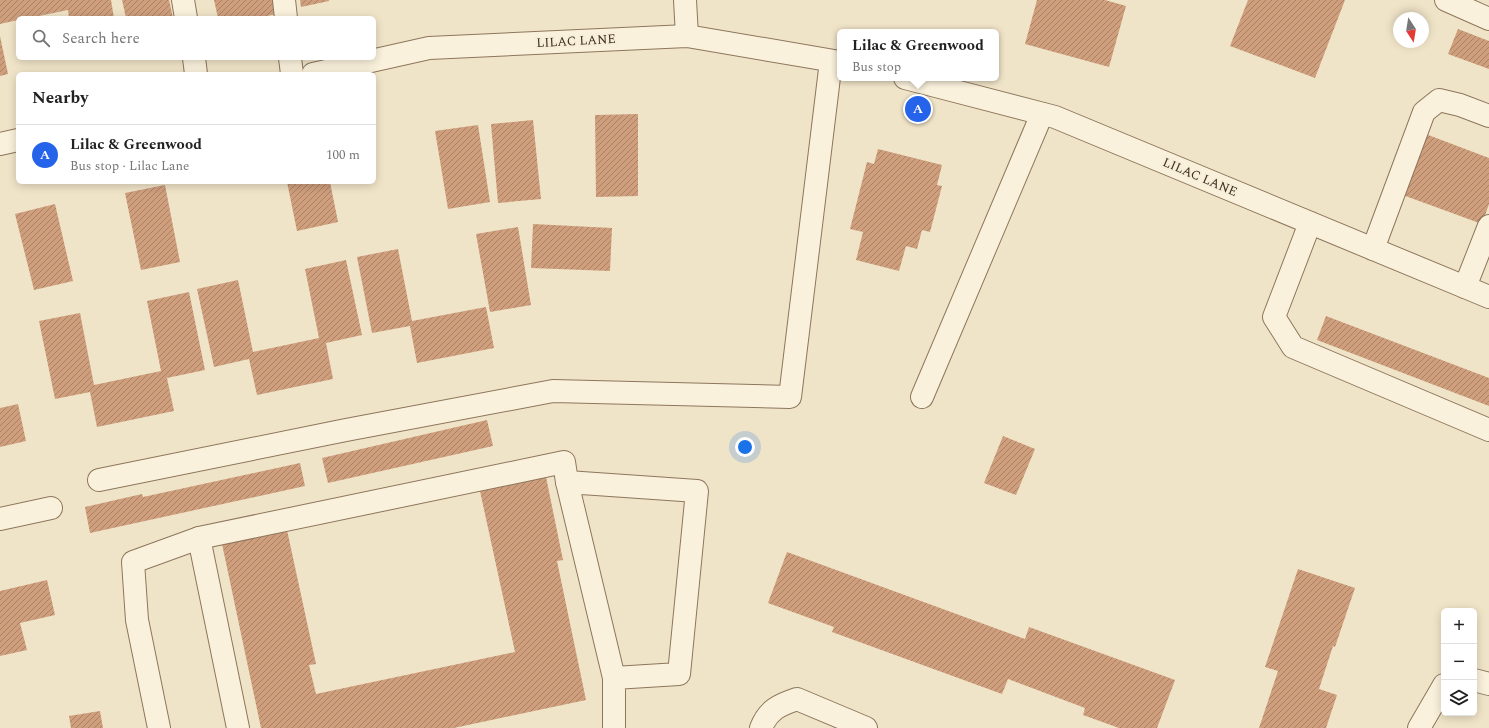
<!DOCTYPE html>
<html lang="en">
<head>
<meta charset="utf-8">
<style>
  :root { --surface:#fff; --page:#f2f2f2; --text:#222; --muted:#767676; --line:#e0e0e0; --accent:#2563eb }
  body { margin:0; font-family:Spectral,serif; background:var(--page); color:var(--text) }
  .controls { position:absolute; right:12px; bottom:12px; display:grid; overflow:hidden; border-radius:6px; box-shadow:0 2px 10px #0003 }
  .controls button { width:36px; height:36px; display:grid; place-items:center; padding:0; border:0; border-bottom:1px solid var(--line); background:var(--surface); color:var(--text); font:20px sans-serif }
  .compass { position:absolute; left:1393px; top:12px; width:36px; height:36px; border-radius:50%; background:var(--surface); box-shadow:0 2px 10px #0003; rotate:168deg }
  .you { position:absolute; left:745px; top:447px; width:14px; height:14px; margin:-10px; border:3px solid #fff; border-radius:50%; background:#1a73e8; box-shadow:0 0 0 6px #1a73e833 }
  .badge { display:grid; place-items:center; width:26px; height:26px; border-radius:50%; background:var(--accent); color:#fff; font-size:13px; font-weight:700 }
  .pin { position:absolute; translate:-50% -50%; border:2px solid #fff; box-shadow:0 1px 4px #0006 }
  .popup { position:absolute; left:837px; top:29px; width:162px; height:52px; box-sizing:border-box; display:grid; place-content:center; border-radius:6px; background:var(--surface); filter:drop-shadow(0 1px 3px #0005); font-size:13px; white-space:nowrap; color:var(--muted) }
  .popup b { font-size:15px; color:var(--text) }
  .popup::after { content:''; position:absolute; left:50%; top:100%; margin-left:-8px; border:8px solid transparent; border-top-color:var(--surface) }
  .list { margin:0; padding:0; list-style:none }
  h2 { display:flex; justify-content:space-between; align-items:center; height:52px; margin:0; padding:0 16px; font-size:17px }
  h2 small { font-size:13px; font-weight:400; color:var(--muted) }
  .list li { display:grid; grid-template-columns:26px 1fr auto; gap:12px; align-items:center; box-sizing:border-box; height:60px; padding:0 16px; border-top:1px solid var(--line) }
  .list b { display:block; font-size:15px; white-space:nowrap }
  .list p { margin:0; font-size:13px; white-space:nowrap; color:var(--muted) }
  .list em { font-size:13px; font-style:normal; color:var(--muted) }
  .icon { flex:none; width:22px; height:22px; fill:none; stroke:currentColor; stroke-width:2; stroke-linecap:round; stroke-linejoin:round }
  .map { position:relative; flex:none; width:1489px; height:728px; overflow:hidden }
  .search { position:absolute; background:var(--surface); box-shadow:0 2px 10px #0003; left:16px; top:16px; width:360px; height:44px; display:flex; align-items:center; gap:10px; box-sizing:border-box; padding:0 14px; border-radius:6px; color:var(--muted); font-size:15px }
  .panel { position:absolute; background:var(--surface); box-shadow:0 2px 10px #0003; left:16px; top:72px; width:360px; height:112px; border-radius:6px }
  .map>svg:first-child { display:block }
</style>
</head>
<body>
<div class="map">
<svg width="1489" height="728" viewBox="0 0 1489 728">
  <defs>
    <pattern id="building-hatch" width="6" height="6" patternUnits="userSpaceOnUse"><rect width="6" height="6" fill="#cf9f7d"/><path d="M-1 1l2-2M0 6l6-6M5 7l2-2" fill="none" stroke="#a98266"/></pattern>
  </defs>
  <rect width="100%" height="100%" fill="#f0e4c8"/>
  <g fill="url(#building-hatch)">
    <polygon points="0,0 111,0 114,18 69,18 68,10 29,18 18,18 18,20 0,24"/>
    <polygon points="122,0 169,0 173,18 126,18"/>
    <polygon points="214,0 273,0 276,14 258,18 218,18"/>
    <polygon points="300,0 329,0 329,1 301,7"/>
    <polygon points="1037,0 1105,0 1126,6 1109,67 1025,44"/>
    <polygon points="1248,0 1345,0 1315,78 1230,46"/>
    <polygon points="1458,29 1489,41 1489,69 1448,54"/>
    <polygon points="0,36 8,74 0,76"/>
    <polygon points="638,114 638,196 596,197 595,115"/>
    <polygon points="533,120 541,199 498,203 491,124"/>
    <polygon points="478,125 490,202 448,209 435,131"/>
    <polygon points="1423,133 1489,158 1489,204 1482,224 1400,194"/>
    <polygon points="878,149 942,165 937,185 942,186 930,232 922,230 917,249 906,246 899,271 856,260 863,232 850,229 867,162 874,164"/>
    <polygon points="287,182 330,182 338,222 297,231"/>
    <polygon points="165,185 180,262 141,270 125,193"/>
    <polygon points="55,204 73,281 34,290 15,214"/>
    <polygon points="533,224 612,228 610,271 531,268"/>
    <polygon points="518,227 531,305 490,312 476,234"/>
    <polygon points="398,249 412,321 486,307 494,348 417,363 410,326 372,333 357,257"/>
    <polygon points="346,260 362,335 326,343 333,379 257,395 249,359 214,367 197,289 238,280 253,352 319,338 305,269"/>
    <polygon points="189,292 205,370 167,378 174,411 97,427 90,392 55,399 39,321 80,313 94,385 161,371 147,301"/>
    <polygon points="1326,316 1489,378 1489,406 1317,340"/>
    <polygon points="18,404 26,441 0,447 0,408"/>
    <polygon points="487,420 493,446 328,483 322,458"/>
    <polygon points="1003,436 1035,449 1016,495 984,483"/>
    <polygon points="300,463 305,486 90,533 85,507 142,494 143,497"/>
    <polygon points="546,477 563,560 557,561 586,700 454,728 261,728 222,544 287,530 316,664 309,665 316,694 515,652 480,491"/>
    <polygon points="787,552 1025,639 1029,627 1175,680 1157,728 1119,728 1083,715 1085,708 1008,679 1002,694 832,632 834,627 768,603"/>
    <polygon points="1298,569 1355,588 1335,647 1333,646 1319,689 1337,695 1326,728 1259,728 1278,671 1265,667"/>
    <polygon points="47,580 55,615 20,623 27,650 0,656 0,591"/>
    <polygon points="100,711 103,728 71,728 69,716"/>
  </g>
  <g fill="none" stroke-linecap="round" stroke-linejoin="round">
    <g stroke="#8d765c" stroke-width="24">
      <g id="minor">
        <polyline points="183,0 186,18"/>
        <polyline points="284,0 286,18"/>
        <polyline points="685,0 687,36"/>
        <polyline points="1446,0 1489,19"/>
        <polyline points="194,58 196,74"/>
        <polyline points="290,58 292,74"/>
        <polyline points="313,74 429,48 687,36 840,62"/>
        <polyline points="905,78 1055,117 1489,297"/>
        <polyline points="0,144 18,140"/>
        <polyline points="1310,223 1274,317 1293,347 1489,430"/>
        <polyline points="1373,249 1424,112 1439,100 1460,105 1489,116"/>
        <polyline points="1465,287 1489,226"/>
        <polyline points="922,397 1042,114"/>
        <polyline points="99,480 346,430 553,391 790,397 831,61"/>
        <polyline points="0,519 51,508"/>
        <polyline points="614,678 679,674 697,491 567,482 614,678 614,728"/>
        <polyline points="1474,680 1489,684"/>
        <polyline points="159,728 137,620 133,562 199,538"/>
        <polyline points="238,728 199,538 564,462 567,482"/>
        <path d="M761 728C768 710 779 705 797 699L866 728"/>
        <polyline points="1419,728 1444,685"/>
      </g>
    </g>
    <use href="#minor" stroke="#faf1dc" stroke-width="22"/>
  </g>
  <g text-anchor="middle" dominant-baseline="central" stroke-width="4" stroke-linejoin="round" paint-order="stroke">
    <g font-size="13" fill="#3d2e20" stroke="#f7eed8">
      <text transform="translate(576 41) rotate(-3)">LILAC LANE</text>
      <text transform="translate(1200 177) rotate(23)">LILAC LANE</text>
    </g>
  </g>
</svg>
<div class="controls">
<button>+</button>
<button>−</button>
<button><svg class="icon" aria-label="layers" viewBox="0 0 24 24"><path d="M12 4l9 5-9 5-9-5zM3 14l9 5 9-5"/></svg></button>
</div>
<svg class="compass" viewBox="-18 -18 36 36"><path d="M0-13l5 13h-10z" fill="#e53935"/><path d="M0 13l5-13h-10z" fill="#767676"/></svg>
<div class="you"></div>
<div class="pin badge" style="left:918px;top:109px">A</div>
<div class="popup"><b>Lilac &amp; Greenwood</b>Bus stop</div>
<div class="search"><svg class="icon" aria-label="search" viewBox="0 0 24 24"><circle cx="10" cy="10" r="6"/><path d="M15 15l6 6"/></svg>Search here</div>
<section class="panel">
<h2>Nearby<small></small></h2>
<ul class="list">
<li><span class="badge">A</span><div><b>Lilac &amp; Greenwood</b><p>Bus stop · Lilac Lane</p></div><em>100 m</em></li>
</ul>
</section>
</div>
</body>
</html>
